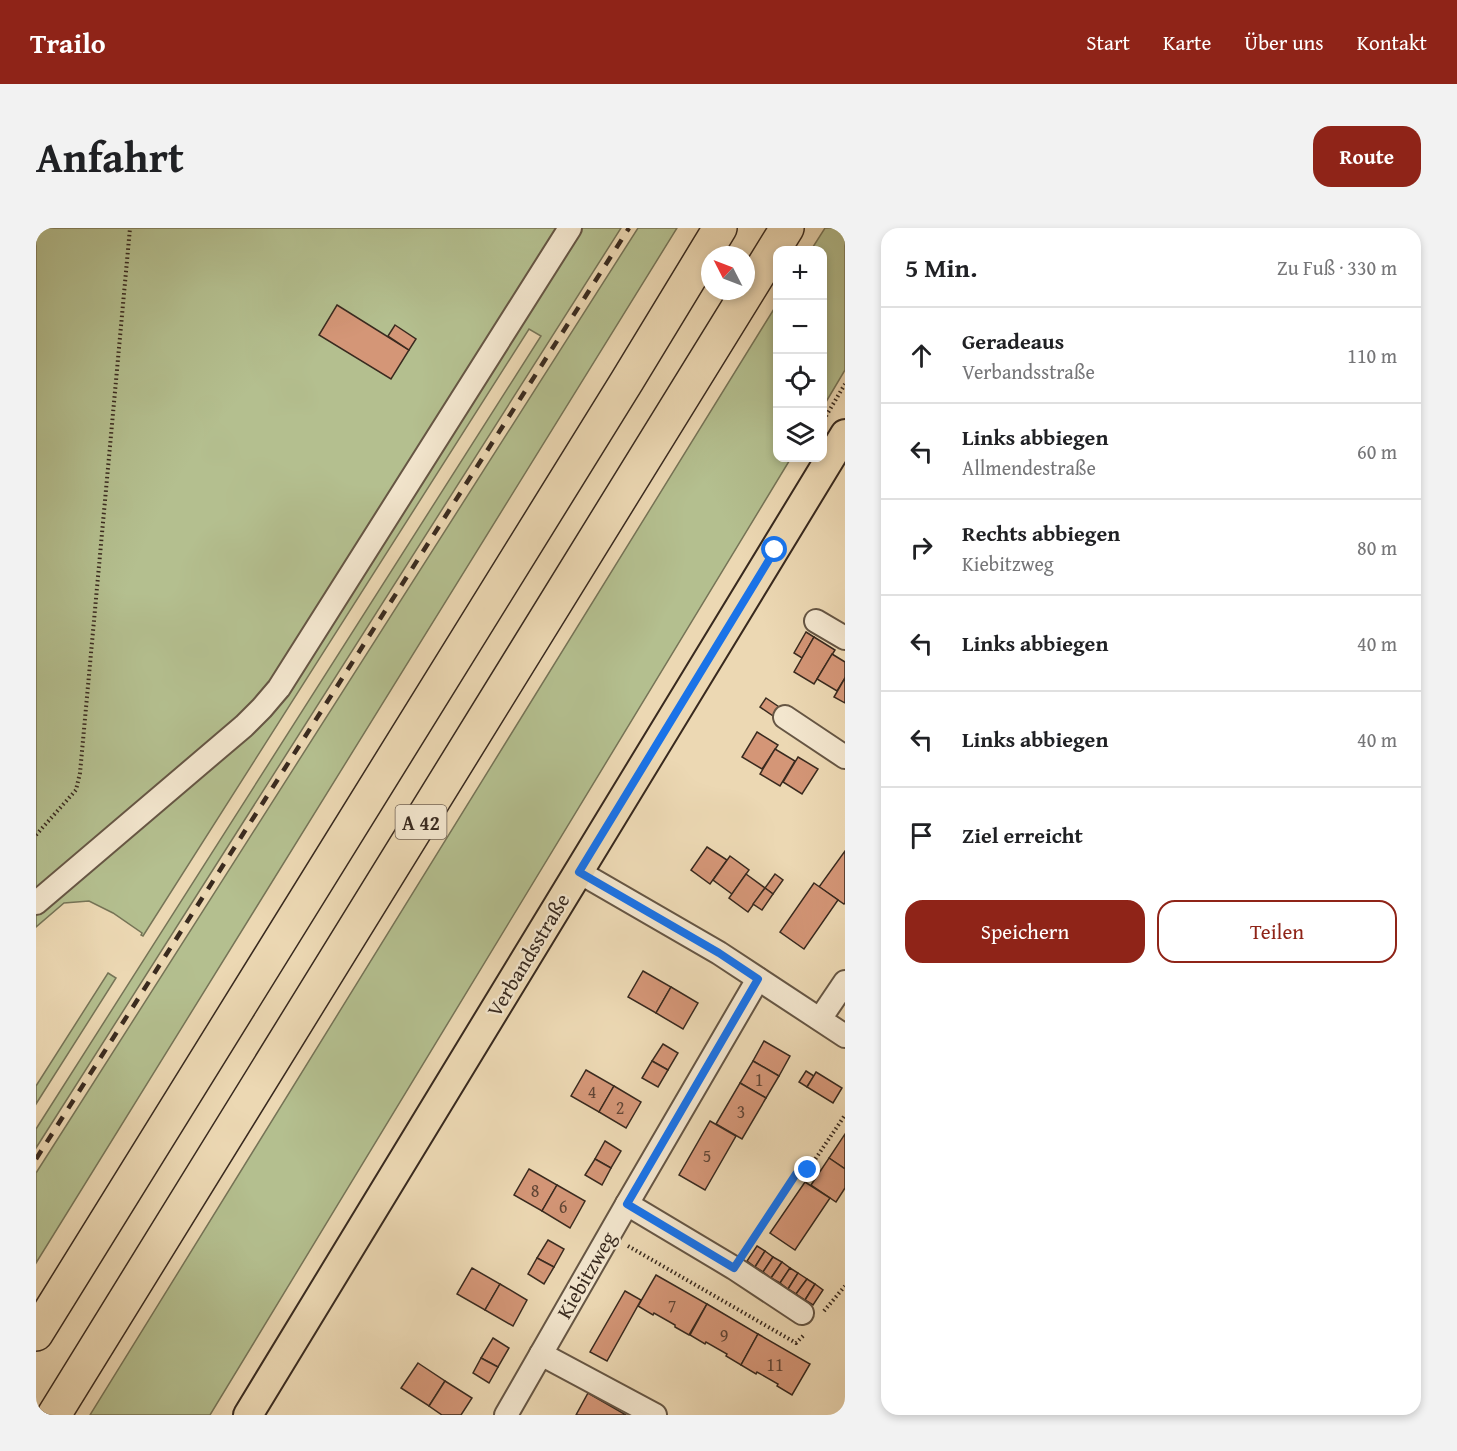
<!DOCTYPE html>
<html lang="de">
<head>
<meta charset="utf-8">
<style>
  :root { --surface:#fff; --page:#f2f2f2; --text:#202124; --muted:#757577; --line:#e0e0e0; --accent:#8f2418 }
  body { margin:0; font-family:"Gentium Book Plus",serif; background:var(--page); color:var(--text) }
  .controls { position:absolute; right:18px; top:18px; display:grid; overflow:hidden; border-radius:12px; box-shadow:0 3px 9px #0003 }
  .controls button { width:54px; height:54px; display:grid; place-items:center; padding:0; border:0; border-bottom:2px solid var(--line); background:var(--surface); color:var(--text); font:30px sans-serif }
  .compass { position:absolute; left:665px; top:18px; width:54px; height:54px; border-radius:50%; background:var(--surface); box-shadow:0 3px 9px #0003; rotate:312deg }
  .stop { position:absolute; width:18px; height:18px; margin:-14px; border:4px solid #1a73e8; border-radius:50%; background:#fff }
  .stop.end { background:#1a73e8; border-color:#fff; box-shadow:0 2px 6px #0008 }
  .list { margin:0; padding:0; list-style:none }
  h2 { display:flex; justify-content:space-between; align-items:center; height:78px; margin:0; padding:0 24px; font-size:26px }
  h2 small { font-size:20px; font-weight:400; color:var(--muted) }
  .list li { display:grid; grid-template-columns:39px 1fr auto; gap:18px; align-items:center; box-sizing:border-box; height:96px; padding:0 24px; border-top:2px solid var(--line) }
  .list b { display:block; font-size:22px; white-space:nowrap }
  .list p { margin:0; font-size:20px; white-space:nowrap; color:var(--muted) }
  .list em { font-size:20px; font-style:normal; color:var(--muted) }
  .actions { display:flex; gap:12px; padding:18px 24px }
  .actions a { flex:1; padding:14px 0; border:2px solid var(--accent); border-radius:18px; text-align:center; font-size:21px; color:var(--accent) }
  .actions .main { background:var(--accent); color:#fff }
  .icon { flex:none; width:33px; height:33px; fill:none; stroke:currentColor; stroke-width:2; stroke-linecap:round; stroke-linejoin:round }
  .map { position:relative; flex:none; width:809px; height:1187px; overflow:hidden; border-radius:18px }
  header { display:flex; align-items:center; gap:36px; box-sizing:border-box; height:84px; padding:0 30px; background:var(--accent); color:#fff }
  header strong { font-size:28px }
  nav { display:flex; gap:33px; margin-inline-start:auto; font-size:21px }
  .intro { display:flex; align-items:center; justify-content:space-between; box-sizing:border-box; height:144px; padding:0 36px }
  h1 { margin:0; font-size:42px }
  .button { padding:15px 27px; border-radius:18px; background:var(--accent); color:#fff; font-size:21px; font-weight:700 }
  main { display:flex; gap:36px; padding:0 36px }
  aside { flex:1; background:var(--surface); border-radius:18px; box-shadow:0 3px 9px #0003 }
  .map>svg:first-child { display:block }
</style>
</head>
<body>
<header>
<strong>Trailo</strong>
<nav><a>Start</a><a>Karte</a><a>Über uns</a><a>Kontakt</a></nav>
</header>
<div class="intro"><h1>Anfahrt</h1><a class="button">Route</a></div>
<main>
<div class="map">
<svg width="809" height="1187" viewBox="0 0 809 1187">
  <rect width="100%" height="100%" fill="#ecd8b3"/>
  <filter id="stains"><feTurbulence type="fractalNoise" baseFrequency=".00333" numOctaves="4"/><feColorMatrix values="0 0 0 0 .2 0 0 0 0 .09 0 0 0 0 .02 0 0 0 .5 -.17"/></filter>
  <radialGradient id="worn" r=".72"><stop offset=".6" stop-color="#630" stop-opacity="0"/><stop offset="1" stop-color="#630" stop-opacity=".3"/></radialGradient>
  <g fill="#b4bf8f" stroke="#767457" stroke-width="1.5">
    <polygon points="0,0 585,0 0,920 0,901 505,108 493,101 107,708 105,707 106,705 77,685 53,673 28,675 0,699"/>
    <polygon points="602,0 641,0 0,1035 0,945"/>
    <polygon points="789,0 809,0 809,142 787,179 786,22 775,22"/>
    <polygon points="741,76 742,230 755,230 174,1187 54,1187"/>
    <polygon points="72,745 80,750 0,876 0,858"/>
  </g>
  <g fill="#d49677" stroke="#392a1f" stroke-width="1.5">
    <polygon points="301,77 373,122 355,151 283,107"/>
    <polygon points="359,97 380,111 373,122 352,108"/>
    <polygon points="770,404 778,409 766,430 758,425"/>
    <polygon points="778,409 799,422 778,456 758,444"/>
    <polygon points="796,426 809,434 809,450 801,463 781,451"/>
    <polygon points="809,450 809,475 798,469"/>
    <polygon points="730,470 749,483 743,492 724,479"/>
    <polygon points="721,504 742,517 726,541 706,529"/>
    <polygon points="739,521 759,533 744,558 724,546"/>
    <polygon points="762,529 782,541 766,566 747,554"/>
    <polygon points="671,619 691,632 674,656 655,642"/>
    <polygon points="809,623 809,675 808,676 783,659"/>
    <polygon points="694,628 713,642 696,666 677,652"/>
    <polygon points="710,646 729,660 712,684 693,670"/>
    <polygon points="739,646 747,652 737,666 729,660"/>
    <polygon points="778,655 802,672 768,721 744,704"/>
    <polygon points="729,660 737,666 726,682 717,676"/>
    <polygon points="607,743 635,759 620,785 592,769"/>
    <polygon points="635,759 662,775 647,801 620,785"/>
    <polygon points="728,813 754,828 743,848 717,833"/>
    <polygon points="627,816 642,825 632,842 616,833"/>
    <polygon points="616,833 632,842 622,859 606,850"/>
    <polygon points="717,833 743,848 730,870 704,855"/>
    <polygon points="550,842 578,858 563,884 535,868"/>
    <polygon points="770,843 778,848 771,859 763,854"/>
    <polygon points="780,844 806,860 797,875 771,859"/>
    <polygon points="704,855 730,870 706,911 680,896"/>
    <polygon points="578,858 605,874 590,900 563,884"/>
    <polygon points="674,893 700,908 669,962 643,947"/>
    <polygon points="809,906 809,941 793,930"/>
    <polygon points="569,913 585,923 575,940 559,931"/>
    <polygon points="793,930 809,941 809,960 800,974 775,957"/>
    <polygon points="559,931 575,940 566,957 549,947"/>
    <polygon points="493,941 521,957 506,983 478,967"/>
    <polygon points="769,954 794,970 759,1022 734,1005"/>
    <polygon points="521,957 549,973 534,1000 506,983"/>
    <polygon points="512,1012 528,1021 518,1039 501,1030"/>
    <polygon points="721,1018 729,1023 719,1039 711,1033"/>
    <polygon points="729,1023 737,1029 727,1044 719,1039"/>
    <polygon points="737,1029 746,1034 735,1050 727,1044"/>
    <polygon points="501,1030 518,1039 508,1056 492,1046"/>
    <polygon points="746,1034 754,1040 744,1055 735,1050"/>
    <polygon points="436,1040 464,1056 449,1082 421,1066"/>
    <polygon points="754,1040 762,1045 752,1061 744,1055"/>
    <polygon points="762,1045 771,1051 760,1066 752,1061"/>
    <polygon points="620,1047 671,1076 653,1107 639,1099 639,1097 618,1085 617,1087 602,1078"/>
    <polygon points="771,1051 779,1056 769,1072 760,1066"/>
    <polygon points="464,1056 491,1072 477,1098 449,1082"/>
    <polygon points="779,1056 787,1062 777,1077 769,1072"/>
    <polygon points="589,1063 605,1072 571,1133 554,1124"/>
    <polygon points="671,1076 722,1106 705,1137 690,1128 691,1126 670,1114 669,1116 654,1107"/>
    <polygon points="722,1106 774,1136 756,1167 741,1158 742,1156 721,1144 720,1146 705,1137"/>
    <polygon points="457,1110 473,1120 462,1139 445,1130"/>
    <polygon points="445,1130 462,1139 453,1155 437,1145"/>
    <polygon points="382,1135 409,1153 393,1178 365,1160"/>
    <polygon points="409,1153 436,1170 425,1187 406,1187 393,1178"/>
    <polygon points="552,1165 590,1187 540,1187"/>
  </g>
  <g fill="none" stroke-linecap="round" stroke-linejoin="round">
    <g stroke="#665644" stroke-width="26">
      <g id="minor">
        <polyline points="780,393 809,410"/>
        <polyline points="749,489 809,529"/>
        <polyline points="543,644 683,725 809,808"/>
        <polyline points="0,675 208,498 226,480 243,460 534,0"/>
        <polyline points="784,791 809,754"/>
        <polyline points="591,976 698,1040 766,1085"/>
        <polyline points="505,1126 619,1187"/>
        <polyline points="470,1187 591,976 722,751"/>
      </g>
    </g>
    <g stroke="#392a1f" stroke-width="32">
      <polyline id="major" points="212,1187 809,206"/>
    </g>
    <g stroke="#392a1f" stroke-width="36">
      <g id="highway">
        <polyline points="0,1106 591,153 684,0"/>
        <polyline points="18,1187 751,0"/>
      </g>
    </g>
    <g stroke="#392a1f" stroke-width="4" stroke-dasharray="1.5 3" stroke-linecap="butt">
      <polyline points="790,188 809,156"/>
      <polyline points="0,607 40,562 44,545 94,0"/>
      <polyline points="592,1018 760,1115 768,1107"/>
      <polyline points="710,1022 760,946 772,942 809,887"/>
      <polyline points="788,1083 809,1058"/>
    </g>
    <use href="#minor" stroke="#f3e6ce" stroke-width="22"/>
    <use href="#major" stroke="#ecd8b3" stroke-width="28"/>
    <use href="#highway" stroke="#ecd8b3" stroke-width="33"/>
    <polyline stroke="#392a1f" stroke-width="4.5" stroke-dasharray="10 10" stroke-linecap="butt" points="0,931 593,0"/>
  </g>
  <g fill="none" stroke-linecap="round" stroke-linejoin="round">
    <polyline stroke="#1a73e8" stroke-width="8" points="739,322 543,644 683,725 722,751 591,976 698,1040 760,946 772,942"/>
  </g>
  <g text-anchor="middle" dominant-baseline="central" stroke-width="4.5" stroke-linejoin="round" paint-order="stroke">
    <g font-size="18" fill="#604535">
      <text x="723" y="851">1</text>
      <text x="556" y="863">4</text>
      <text x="584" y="879">2</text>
      <text x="705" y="883">3</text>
      <text x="671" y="927">5</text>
      <text x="499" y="962">8</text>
      <text x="527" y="978">6</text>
      <text x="636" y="1077">7</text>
      <text x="688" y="1107">9</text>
      <text x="739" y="1136">11</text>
    </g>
    <rect fill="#f3e6ce" stroke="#716254" stroke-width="1.5" x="359.5" y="577" width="51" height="34" rx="4.5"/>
    <g font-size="20" font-weight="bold" fill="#392a1f">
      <text x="385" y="594">A 42</text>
    </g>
    <g font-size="21" fill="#392a1f" stroke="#f3e6ce">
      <text transform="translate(492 727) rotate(-59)">Verbandsstraße</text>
      <text transform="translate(550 1047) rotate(-60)">Kiebitzweg</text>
    </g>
  </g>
  <rect width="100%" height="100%" filter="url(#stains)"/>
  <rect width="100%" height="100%" fill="url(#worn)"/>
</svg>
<div class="controls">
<button>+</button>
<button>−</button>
<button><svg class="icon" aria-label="locate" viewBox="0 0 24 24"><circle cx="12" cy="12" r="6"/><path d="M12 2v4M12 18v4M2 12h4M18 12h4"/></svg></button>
<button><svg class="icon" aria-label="layers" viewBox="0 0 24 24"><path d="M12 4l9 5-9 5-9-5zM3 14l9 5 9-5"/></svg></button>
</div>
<svg class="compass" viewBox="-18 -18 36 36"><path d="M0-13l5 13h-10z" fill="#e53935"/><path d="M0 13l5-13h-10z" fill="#757577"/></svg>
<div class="stop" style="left:739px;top:322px"></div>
<div class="stop end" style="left:772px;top:942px"></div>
</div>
<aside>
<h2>5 Min.<small>Zu Fuß · 330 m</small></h2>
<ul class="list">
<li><svg class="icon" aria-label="ahead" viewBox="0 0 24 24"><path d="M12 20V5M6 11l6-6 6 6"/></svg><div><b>Geradeaus</b><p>Verbandsstraße</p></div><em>110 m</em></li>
<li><svg class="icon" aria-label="left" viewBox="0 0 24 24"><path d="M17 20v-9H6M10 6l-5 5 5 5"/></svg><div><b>Links abbiegen</b><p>Allmendestraße</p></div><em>60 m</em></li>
<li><svg class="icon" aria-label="right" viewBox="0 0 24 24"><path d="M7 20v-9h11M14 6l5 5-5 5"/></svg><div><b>Rechts abbiegen</b><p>Kiebitzweg</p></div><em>80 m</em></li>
<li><svg class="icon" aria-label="left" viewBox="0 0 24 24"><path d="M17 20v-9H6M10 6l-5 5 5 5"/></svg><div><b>Links abbiegen</b></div><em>40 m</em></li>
<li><svg class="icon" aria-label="left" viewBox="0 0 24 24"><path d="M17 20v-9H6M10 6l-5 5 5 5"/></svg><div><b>Links abbiegen</b></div><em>40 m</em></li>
<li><svg class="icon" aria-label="arrive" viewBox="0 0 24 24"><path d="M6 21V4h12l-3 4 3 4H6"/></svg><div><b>Ziel erreicht</b></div></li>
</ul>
<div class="actions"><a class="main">Speichern</a><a>Teilen</a></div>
</aside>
</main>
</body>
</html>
